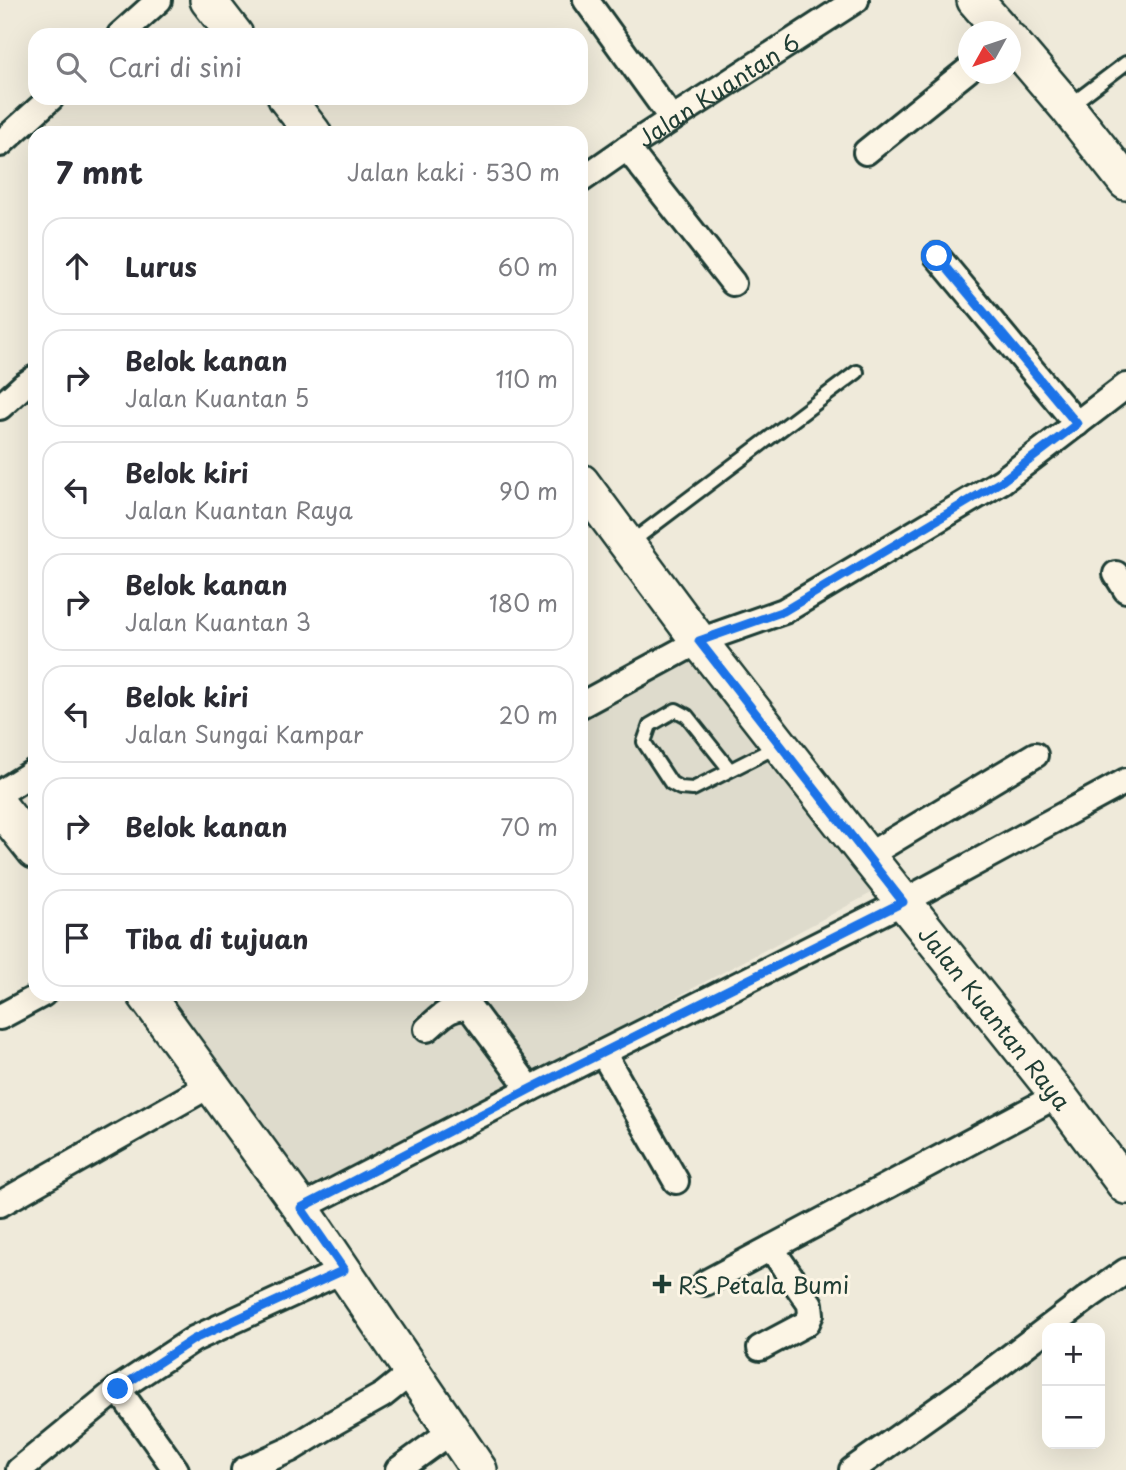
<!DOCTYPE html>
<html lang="id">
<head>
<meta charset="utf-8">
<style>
  :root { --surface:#fff; --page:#f2f2f3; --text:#2b2b33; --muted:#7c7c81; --line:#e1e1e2 }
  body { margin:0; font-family:"Playpen Sans",sans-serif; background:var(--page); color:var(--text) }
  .controls { position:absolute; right:21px; bottom:21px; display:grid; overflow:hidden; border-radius:14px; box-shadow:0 7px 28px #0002 }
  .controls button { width:63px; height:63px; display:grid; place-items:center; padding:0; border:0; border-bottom:2px solid var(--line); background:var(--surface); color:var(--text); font:35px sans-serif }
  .compass { position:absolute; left:958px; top:21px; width:63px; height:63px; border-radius:50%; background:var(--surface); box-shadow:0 7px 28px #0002; rotate:230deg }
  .stop { position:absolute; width:21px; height:21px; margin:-16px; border:5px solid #1a73e8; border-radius:50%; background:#fff }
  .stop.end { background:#1a73e8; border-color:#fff; box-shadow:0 2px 7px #0008 }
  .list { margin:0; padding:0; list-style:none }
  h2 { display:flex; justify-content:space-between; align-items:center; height:91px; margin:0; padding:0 28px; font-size:30px }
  h2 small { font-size:23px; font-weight:400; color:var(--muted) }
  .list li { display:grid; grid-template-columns:46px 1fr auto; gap:21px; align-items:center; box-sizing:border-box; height:98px; margin:0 14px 14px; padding:0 14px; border:2px solid var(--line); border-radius:21px }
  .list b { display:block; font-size:26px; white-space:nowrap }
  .list p { margin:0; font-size:23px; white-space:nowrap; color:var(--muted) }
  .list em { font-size:23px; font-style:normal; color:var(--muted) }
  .icon { flex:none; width:38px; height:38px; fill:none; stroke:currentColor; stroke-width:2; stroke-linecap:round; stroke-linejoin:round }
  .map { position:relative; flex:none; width:1126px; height:1470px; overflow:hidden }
  .search { position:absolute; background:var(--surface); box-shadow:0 7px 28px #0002; left:28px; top:28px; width:560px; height:77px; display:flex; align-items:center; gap:18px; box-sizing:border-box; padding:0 24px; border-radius:21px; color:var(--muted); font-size:26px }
  .panel { position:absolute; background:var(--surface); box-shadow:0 7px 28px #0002; left:28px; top:126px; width:560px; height:875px; border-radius:21px }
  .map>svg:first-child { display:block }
</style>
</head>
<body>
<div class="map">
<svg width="1126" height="1470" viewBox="0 0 1126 1470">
  <rect width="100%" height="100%" fill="#efeada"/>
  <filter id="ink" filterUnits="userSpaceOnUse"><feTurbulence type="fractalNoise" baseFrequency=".0143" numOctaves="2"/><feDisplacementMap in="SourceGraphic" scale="14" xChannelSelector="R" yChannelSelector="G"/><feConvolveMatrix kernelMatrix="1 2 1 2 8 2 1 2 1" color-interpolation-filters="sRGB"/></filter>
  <g filter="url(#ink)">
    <polygon fill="#dedbcc" points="690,662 703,667 877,890 308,1194 167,994 581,994 581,720"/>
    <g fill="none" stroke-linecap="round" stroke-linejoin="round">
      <g stroke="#1f3d34" stroke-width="18">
        <g id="lane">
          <polyline points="1068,107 1126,63"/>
          <polyline points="630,543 857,372"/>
          <polyline points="730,770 687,716 676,710 650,725 644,742 671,783 680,788 693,789 778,746"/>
        </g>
      </g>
      <g stroke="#1f3d34" stroke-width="30">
        <g id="street">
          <polyline points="586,0 672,119"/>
          <polyline points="120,35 159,0"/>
          <polyline points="0,144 51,98"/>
          <polyline points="627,148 733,283"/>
          <polyline points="866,152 968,70"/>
          <path id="s1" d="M581 180 627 148 856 0"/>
          <polyline points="937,256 1077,424"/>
          <polyline points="0,407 23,386 35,378"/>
          <polyline points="1116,574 1126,590"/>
          <polyline points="581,705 699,641 784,611 1002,481 1126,386"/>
          <polyline points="0,793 35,771"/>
          <polyline points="867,856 1035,755"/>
          <polyline points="0,1017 43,994"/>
          <path d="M427 1029C442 1016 450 1005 470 1008L530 1089"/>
          <polyline points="603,1053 676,1181"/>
          <polyline points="0,1204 212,1084"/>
          <polyline points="301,1208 530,1089 903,902 1126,781"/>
          <polyline points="705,1283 1058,1095"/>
          <polyline points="760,1348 807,1323 811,1314 810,1304 771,1248"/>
          <polyline points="118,1389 176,1470"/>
          <polyline points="19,1470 118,1389 194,1339 344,1270"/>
          <polyline points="244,1470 291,1449 335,1422 383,1395 413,1371"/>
          <polyline points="398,1470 453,1430"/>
          <polyline points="852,1470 986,1375 1090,1296 1126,1271"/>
        </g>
      </g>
      <g stroke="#1f3d34" stroke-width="40">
        <g id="secondary">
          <polyline points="208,0 235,35"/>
          <polyline points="975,0 1003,32"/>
          <polyline points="1010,40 1067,107 1126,182"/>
          <polyline points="286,98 313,133"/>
          <path id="s2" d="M581 482 699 641 867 856 1058 1095 1126 1186"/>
          <polyline points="0,807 35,851"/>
          <polyline points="145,994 301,1208 479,1470"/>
        </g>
      </g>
      <use href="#lane" stroke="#fcf5e5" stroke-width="12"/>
      <use href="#street" stroke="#fcf5e5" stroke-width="24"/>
      <use href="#secondary" stroke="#fcf5e5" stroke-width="35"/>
    </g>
  </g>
  <g fill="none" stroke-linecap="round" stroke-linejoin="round" filter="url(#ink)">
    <polyline stroke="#1a73e8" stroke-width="9" points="118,1389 194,1339 344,1270 301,1208 530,1089 903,902 699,641 784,611 1002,481 1077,424 937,256"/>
  </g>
  <path fill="#1f3d34" stroke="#fcf5e5" stroke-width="2.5" d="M658.5 1273.5h7v7h7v7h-7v7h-7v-7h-7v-7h7z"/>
  <g text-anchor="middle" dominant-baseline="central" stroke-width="6" stroke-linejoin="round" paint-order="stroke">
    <g font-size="23" fill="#1f3d34" stroke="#fcf5e5">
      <text stroke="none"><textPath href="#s1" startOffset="164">Jalan Kuantan 6</textPath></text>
      <text stroke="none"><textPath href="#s2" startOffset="677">Jalan Kuantan Raya</textPath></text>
    </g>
    <g font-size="23" fill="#1f3d34" stroke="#fcf5e5" text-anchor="start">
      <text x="678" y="1284">RS Petala Bumi</text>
    </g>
  </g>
</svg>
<div class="controls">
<button>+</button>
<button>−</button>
</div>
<svg class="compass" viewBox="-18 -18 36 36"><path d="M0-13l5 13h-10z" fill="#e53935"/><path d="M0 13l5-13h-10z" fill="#7c7c81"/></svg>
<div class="stop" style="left:937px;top:256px"></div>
<div class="stop end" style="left:118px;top:1389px"></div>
<div class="search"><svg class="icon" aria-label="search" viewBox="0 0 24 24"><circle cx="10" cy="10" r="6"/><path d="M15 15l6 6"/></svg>Cari di sini</div>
<section class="panel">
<h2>7 mnt<small>Jalan kaki · 530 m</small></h2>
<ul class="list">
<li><svg class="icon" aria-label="ahead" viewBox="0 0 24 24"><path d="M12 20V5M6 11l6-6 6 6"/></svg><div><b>Lurus</b></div><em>60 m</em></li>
<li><svg class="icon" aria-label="right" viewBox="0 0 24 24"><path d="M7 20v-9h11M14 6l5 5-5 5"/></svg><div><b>Belok kanan</b><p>Jalan Kuantan 5</p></div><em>110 m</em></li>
<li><svg class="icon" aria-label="left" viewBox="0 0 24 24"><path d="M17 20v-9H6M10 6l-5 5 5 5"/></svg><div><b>Belok kiri</b><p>Jalan Kuantan Raya</p></div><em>90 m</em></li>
<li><svg class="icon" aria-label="right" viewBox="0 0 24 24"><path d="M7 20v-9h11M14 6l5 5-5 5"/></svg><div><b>Belok kanan</b><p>Jalan Kuantan 3</p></div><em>180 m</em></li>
<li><svg class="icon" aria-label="left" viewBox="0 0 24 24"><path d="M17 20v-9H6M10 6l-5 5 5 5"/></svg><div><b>Belok kiri</b><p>Jalan Sungai Kampar</p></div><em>20 m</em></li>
<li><svg class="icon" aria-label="right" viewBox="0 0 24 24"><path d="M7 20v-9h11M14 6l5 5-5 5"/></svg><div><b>Belok kanan</b></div><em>70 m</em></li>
<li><svg class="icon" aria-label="arrive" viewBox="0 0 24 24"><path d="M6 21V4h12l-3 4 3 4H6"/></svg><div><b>Tiba di tujuan</b></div></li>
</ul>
</section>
</div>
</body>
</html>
